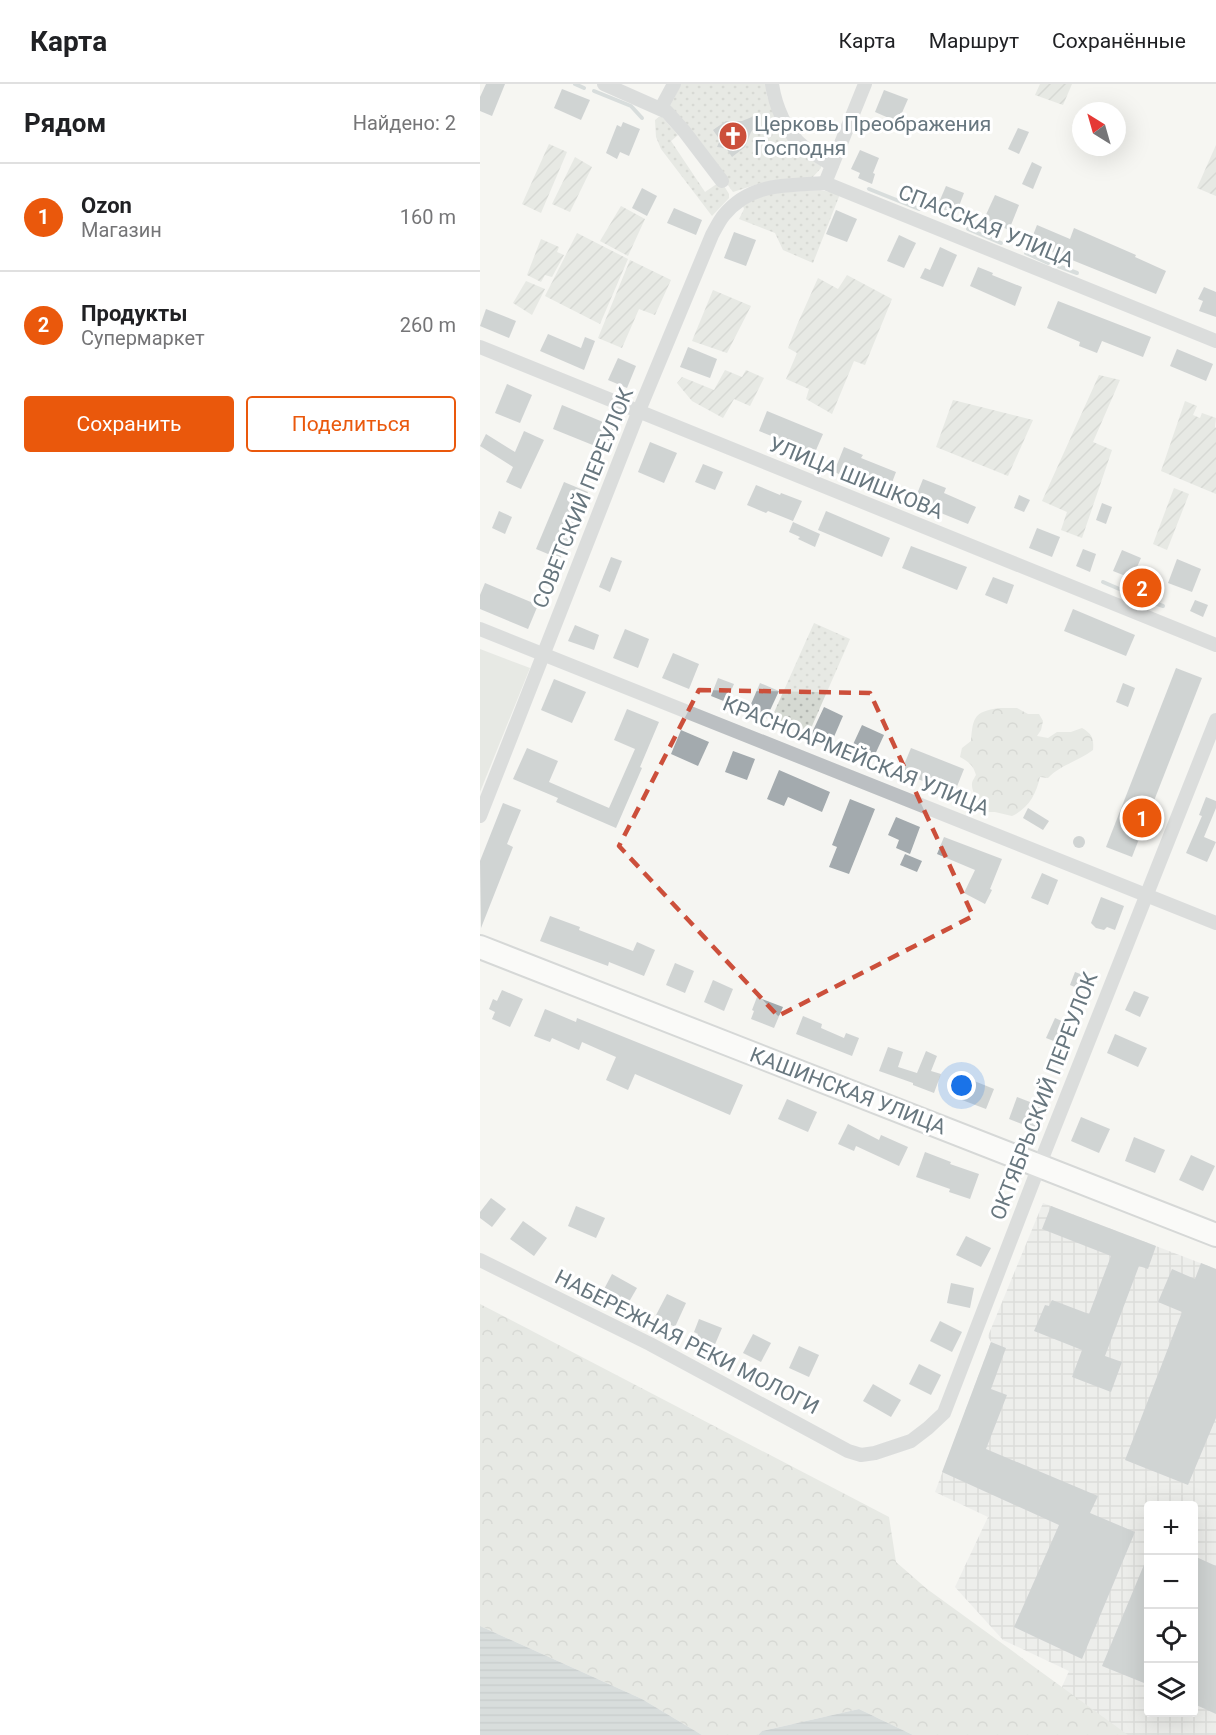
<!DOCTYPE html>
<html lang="ru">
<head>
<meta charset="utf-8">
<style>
  :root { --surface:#fff; --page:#f6f6f6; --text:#202124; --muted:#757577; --line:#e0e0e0; --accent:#ea580c }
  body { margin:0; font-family:Roboto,sans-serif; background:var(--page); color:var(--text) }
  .controls { position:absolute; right:18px; bottom:18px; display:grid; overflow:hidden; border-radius:6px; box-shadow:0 6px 24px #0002 }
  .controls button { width:54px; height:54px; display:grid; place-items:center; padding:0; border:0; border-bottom:2px solid var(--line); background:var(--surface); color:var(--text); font:30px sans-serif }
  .compass { position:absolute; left:592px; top:18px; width:54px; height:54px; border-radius:50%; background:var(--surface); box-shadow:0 6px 24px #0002; rotate:323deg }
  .you { position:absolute; left:482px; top:1002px; width:21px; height:21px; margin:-15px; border:4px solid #fff; border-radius:50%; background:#1a73e8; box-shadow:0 0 0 9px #1a73e833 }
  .badge { display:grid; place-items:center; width:39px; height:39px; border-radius:50%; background:var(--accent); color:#fff; font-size:20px; font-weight:700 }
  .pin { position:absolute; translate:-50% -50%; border:3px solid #fff; box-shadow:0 2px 6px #0006 }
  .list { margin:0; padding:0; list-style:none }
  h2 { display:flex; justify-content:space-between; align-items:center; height:78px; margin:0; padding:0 24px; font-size:26px }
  h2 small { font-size:20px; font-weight:400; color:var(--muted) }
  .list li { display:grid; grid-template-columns:39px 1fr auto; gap:18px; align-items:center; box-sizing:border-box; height:108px; padding:0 24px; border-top:2px solid var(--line) }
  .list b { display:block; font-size:22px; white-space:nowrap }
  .list p { margin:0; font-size:20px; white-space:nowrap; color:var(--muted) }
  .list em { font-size:20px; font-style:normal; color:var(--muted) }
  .actions { display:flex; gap:12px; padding:18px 24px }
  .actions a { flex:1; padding:14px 0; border:2px solid var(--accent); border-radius:6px; text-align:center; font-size:21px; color:var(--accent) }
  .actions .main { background:var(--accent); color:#fff }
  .icon { flex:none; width:33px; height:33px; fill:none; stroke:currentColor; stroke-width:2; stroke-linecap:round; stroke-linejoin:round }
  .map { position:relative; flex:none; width:736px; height:1651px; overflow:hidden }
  header { display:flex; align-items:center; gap:36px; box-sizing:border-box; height:84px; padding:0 30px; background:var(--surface); border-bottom:2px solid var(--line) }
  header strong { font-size:28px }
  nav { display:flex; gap:33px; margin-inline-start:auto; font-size:21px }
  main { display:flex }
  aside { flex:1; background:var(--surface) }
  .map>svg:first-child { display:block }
</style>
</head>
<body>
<header>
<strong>Карта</strong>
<nav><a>Карта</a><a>Маршрут</a><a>Сохранённые</a></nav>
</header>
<main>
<aside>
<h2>Рядом<small>Найдено: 2</small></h2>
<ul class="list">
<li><span class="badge">1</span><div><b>Ozon</b><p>Магазин</p></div><em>160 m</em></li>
<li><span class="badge">2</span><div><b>Продукты</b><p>Супермаркет</p></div><em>260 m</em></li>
</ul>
<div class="actions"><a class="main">Сохранить</a><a>Поделиться</a></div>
</aside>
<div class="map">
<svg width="736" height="1651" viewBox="0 0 736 1651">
  <defs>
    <pattern id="industrial-grid" width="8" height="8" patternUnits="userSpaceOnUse" patternTransform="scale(1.5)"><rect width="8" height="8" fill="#e3e4e3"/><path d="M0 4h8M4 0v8" fill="none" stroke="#bcbebd"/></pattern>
    <pattern id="grass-dots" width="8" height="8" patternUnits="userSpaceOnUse" patternTransform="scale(1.5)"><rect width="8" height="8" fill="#d5d9d2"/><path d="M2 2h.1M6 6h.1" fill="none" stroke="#b1b5b0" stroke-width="1.8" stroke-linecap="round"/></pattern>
    <pattern id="forest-crowns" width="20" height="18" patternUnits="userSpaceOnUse" patternTransform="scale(1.5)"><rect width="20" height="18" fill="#d5d9d2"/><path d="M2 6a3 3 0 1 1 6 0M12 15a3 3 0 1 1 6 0" fill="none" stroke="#b1b5b0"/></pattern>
    <pattern id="garden-furrows" width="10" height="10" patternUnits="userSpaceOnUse" patternTransform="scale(1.5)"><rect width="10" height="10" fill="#d5d9d2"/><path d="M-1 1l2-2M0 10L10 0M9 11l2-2" fill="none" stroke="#b1b5b0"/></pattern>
    <pattern id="water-rules" width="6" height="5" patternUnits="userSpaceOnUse" patternTransform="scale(1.5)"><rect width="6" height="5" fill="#b4bfc2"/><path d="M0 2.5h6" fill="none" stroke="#96a0a3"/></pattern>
  </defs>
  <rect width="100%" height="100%" fill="#f5f5f2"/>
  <path fill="url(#industrial-grid)" fill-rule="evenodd" d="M563 1119 736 1185V1651H594L566 1639 589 1587 523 1556 475 1503 508 1433 455 1408 511 1258 508 1252ZM668 1422H714V1628H668Z"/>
  <g fill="url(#grass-dots)">
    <polygon points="201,0 286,0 287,12 292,24 341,80 341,84 332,94 281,99 253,108 190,22"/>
    <polygon points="179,33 182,33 198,51 191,57 225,108 241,97 249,110 249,114 232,132 181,65 176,53 175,36"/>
    <polygon points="340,106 360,110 333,179 303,166 295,149 259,135 264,125 263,122 279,113 292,109"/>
    <polygon points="334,539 370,555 329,649 292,633"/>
  </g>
  <g fill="url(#forest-crowns)">
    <path d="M519 624H537L548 630H559L563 637 561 646 557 652 568 654 577 648H591L602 644C612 650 614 654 613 666 599 677 580 681 568 694L560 693C556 710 549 724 532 732L515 728H502C499 722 491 705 492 700 492 697 495 693 496 691 493 681 489 678 480 673L482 664 491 657C493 633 494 628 519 624Z"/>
    <polygon points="0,1220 409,1433 416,1478 447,1505 648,1651 433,1651 379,1625 282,1647 278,1651 222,1651 162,1615 0,1542"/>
  </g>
  <g fill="url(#garden-furrows)">
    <polygon points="560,0 592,0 583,21 555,11"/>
    <polygon points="69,60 87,68 61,129 42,120"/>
    <polygon points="736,61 736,112 717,104"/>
    <polygon points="95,73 112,83 90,128 72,120"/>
    <polygon points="141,122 165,135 148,172 120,157"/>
    <polygon points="97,149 148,175 120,240 65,212"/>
    <polygon points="61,155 79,163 77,168 84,171 72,193 65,191 61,198 47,191"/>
    <polygon points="150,176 191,196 175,231 159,225 142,264 118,254"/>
    <polygon points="367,191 412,215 385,281 374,277 352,330 326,315 329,305 306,295 317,269 308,264 317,241 338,194 358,205"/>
    <polygon points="46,197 65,205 52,231 33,219"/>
    <polygon points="233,206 271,222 247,269 212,257"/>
    <polygon points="245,286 262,293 266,286 284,294 270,322 254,315 243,334 212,317 197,299 202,293 234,306"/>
    <polygon points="619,291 640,296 613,358 632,366 602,454 581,446 587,428 562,417"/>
    <polygon points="473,316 553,336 528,392 456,363"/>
    <polygon points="705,317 717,322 713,331 720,334 722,329 736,334 735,343 736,344 736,410 681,387"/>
    <polygon points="694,404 709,410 687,466 673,460"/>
  </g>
  <polygon fill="#d5d9d2" points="0,565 50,584 0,708"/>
  <g fill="url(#water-rules)">
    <polygon points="0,1542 162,1615 222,1651 0,1651"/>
    <polygon points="379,1625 433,1651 278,1651 282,1647"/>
  </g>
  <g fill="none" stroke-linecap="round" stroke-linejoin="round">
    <g stroke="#b4bfc2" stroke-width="4">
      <polyline points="95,0 104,4"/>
      <polyline points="114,7 151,22 162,34"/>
      <polyline points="389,105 439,125"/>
      <polyline points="488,145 521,159"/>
      <polyline points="546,169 568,179"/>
      <polyline points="578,182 597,189"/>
      <polyline points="623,498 651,510"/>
      <polyline points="663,515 683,522"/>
    </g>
  </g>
  <g fill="#a3aaae">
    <polygon points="6,0 25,0 12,32 0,27 0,13"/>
    <polygon points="82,5 110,16 101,36 74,24"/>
    <polygon points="404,6 428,15 418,38 395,28"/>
    <polygon points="272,33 276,35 277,40 271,48 265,63 252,73 246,64 237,63 240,56 233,46 246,37 262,37"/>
    <polygon points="143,38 160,45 149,72 140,68 137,75 126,69 137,41 141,43"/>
    <polygon points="538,44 549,48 539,70 528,65"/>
    <polygon points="380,66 399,74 393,89 395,90 392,100 378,94 380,89 371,85"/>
    <polygon points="552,78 562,83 553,105 542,100"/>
    <polygon points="466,102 484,109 476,130 457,123"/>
    <polygon points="162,104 177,112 167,132 152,124"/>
    <polygon points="515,111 539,121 529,146 504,135"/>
    <polygon points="194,124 222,136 216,151 187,139"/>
    <polygon points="356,126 377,135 367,158 346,150"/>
    <polygon points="557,141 590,155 594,144 656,171 655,173 686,187 676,210 550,159"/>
    <polygon points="254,148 276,156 266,182 244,174"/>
    <polygon points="419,151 436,159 424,184 407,177"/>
    <polygon points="460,163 477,171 463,203 440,194 445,184 450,186"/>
    <polygon points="498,183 513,189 512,191 542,203 535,222 490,202"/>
    <polygon points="724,203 736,208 736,233 719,227 723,217 718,215"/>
    <polygon points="578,217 671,253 663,273 622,257 617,269 599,262 600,258 567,244"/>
    <polygon points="6,225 36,237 29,254 0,242"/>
    <polygon points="68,250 101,264 105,253 115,257 104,286 60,267"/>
    <polygon points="208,263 237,275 230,294 200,283"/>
    <polygon points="697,265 733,280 726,297 690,282"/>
    <polygon points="138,274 156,282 147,304 128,296"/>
    <polygon points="27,300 52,311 40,339 15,329"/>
    <polygon points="82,321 135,343 125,366 73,345"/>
    <polygon points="287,327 343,350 330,380 309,372 314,361 279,347"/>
    <polygon points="44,347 64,356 41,405 26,398 33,383 0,362 6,350 35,368"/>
    <polygon points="170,358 197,369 184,399 158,388"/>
    <polygon points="364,363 383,371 381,374 416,388 408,409 354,388"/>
    <polygon points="223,380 243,388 235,406 215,398"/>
    <polygon points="443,395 466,404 464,409 496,423 488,440 456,427 455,429 433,420"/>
    <polygon points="84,398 108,408 80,475 56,465"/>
    <polygon points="276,401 300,411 301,409 322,417 313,437 288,427 286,429 267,421"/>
    <polygon points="539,411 550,416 544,428 534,424"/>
    <polygon points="622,419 632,423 626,440 616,436"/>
    <polygon points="19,427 32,433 25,450 12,444"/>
    <polygon points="346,427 410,454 402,473 338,446"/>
    <polygon points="313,438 340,450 335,463 318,455 320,453 309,448"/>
    <polygon points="557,444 580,453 572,473 549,464"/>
    <polygon points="431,462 487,483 477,506 422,484"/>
    <polygon points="603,465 616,470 610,488 596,482"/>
    <polygon points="642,466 661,474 657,483 676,491 668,510 655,505 658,497 633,487"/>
    <polygon points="131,473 142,477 130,508 119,503"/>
    <polygon points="697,475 721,485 712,508 688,499"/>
    <polygon points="513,493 534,501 527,520 505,511"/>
    <polygon points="5,499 58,521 48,545 0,525 0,511"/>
    <polygon points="715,516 728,521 723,533 710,527"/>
    <polygon points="593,525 655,551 646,572 584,547"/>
    <polygon points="95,541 119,551 114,566 88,557"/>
    <polygon points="145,545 169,555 158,584 133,574"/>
    <polygon points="193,569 219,580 209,605 182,594"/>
    <polygon points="696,584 722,594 652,773 626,763"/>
    <polygon points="238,594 254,600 246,618 231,612"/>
    <polygon points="74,595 106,608 92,639 61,626"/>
    <polygon points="280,599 299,607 286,635 268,627"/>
    <polygon points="643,599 655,604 648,623 636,618"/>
    <polygon points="344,623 363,632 350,662 330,653"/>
    <polygon points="147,625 179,638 160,683 162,684 136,744 76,718 78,714 33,695 47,664 78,677 69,698 129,724 155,665 134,656"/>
    <polygon points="382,641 404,651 392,677 370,667"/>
    <polygon points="201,646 229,658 218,682 191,670"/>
    <polygon points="431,664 484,685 474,710 421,688"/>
    <polygon points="253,667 275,675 267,696 245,688"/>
    <polygon points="299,686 350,708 342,728 308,713 304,722 287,715"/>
    <polygon points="726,713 736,717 736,724 724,753 736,758 727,778 706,769 722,732 719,731"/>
    <polygon points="370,715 395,725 369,790 349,783 357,763 352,761"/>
    <polygon points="23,719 41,726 27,760 33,763 1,844 0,777"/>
    <polygon points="548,724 569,737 563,746 543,734"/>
    <polygon points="416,733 440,743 430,770 416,764 419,756 408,751"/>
    <circle cx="599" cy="758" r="6"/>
    <polygon points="464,753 522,775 510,805 512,806 505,820 484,809 495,786 457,770"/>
    <polygon points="425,770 442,777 437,788 420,781"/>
    <polygon points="562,789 578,796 568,821 551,814"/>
    <polygon points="621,813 644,822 635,846 627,843 624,846 616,844 611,839"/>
    <polygon points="70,832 100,843 99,846 153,867 157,858 175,866 164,892 129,878 128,882 60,857"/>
    <polygon points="195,879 214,887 205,909 186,901"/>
    <polygon points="595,888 614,895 609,909 590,901"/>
    <polygon points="233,896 253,905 244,927 224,918"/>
    <polygon points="22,906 43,915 30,943 12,935 15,928 9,925 13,915 17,917"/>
    <polygon points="654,907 669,913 660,933 645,926"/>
    <polygon points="277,913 303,923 294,944 271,935 274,927 272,926"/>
    <polygon points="65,925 96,938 97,934 263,1001 250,1031 155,990 148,1006 126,996 136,973 102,958 99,966 72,954 70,958 54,952"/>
    <polygon points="323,932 342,940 341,944 364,954 366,949 379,954 372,972 316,950"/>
    <polygon points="575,934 593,942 584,961 566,954"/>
    <polygon points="635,950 667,964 658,983 627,969"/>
    <polygon points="408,963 423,968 418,983 437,989 446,967 457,972 451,987 461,990 454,1009 433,1001 433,999 399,987"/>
    <polygon points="482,992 514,1005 506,1025 474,1013"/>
    <polygon points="537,1013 563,1023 555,1045 529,1035"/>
    <polygon points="307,1015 337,1028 328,1048 298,1035"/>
    <polygon points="601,1033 630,1045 619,1069 591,1057"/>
    <polygon points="368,1040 399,1056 401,1051 428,1063 419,1082 376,1062 374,1067 358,1060"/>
    <polygon points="654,1053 685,1066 675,1089 645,1077"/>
    <polygon points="445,1068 471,1078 470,1080 499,1090 490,1115 469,1108 470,1105 436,1093"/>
    <polygon points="711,1071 735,1082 723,1107 699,1096"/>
    <polygon points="11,1114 26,1125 12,1143 0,1134 0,1128"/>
    <polygon points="96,1122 125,1134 116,1154 88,1142"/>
    <polygon points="571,1122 676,1162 668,1185 659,1182 625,1272 642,1278 631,1308 592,1293 602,1266 554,1247 565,1221 569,1222 572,1216 609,1230 631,1172 562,1145"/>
    <polygon points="43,1137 67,1154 54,1172 30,1155"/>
    <polygon points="486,1152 511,1164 501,1183 476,1171"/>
    <polygon points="721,1179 736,1185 736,1334 708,1401 645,1376 702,1228 678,1218 692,1185 715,1195"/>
    <polygon points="132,1190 157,1204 146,1223 122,1209"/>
    <polygon points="471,1199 494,1204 490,1224 467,1219"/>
    <polygon points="187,1210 206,1219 195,1243 175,1233"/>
    <polygon points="219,1235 242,1244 233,1265 215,1258 218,1250 214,1248"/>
    <polygon points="460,1237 482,1248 472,1268 450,1257"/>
    <polygon points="273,1250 291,1259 281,1278 263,1269"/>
    <polygon points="511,1258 526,1264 511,1305 527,1311 506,1365 618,1412 610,1429 655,1448 602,1575 534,1543 579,1441 462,1388"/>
    <polygon points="319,1262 339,1271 329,1293 309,1284"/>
    <polygon points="439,1280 461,1291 451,1311 429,1300"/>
    <polygon points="393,1300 421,1316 411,1333 383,1317"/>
    <polygon points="668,1471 669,1471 669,1601 622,1582"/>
    <polygon points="714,1472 736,1482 736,1630 714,1620"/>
  </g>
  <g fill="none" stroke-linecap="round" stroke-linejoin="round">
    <g stroke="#afb4b6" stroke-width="26">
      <polyline id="primary" points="0,863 736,1151"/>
    </g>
    <g stroke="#bbbfc2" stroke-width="14">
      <polyline points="124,0 187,28 204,47 242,97"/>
      <path d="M292 0C295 21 306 49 324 63 333 69 343 75 352 81"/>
      <polyline points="181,24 194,0"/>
      <polyline points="345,99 385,0"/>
      <polyline points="0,263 736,561"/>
      <polyline points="0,545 736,839"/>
      <path d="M0 732 158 329 232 151C236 144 239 137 244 131 271 98 306 102 345 99L736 257"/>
      <polyline points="0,1176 170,1260 368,1367 381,1371 395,1369 431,1357 448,1344 464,1329 563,1072 736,636"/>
    </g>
    <use href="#primary" stroke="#fff" stroke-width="22"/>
  </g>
  <path d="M0 0H736V1651H0ZM219 606 390 609 493 832 298 932 139 762Z" fill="#f5f5f2" fill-opacity=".55" fill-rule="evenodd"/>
  <path fill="none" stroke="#cc4f3b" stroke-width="4.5" stroke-dasharray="12 8" stroke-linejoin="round" d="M219 606 390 609 493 832 298 932 139 762Z"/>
  <defs>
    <g id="church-disc" transform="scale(1.5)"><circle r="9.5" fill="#cc4f3b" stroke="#fff"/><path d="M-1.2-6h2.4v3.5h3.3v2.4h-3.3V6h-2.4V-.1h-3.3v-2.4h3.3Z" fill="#fff"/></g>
  </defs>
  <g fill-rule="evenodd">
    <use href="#church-disc" x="253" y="52"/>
  </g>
  <g text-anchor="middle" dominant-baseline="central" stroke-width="6" stroke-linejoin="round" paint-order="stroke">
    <g font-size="21" fill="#68777f" stroke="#fff" text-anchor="start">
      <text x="274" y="40">Церковь Преображения<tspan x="274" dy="24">Господня</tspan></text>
    </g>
    <g font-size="21" fill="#68777f" stroke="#fff">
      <text transform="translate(506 142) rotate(22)">СПАССКАЯ УЛИЦА</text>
      <text transform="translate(376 394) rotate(22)">УЛИЦА ШИШКОВА</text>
      <text transform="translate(103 414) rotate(-68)">СОВЕТСКИЙ ПЕРЕУЛОК</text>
      <text transform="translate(376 672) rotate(22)">КРАСНОАРМЕЙСКАЯ УЛИЦА</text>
      <text transform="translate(368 1007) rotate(21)">КАШИНСКАЯ УЛИЦА</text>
      <text transform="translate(564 1012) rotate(-69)">ОКТЯБРЬСКИЙ ПЕРЕУЛОК</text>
      <text transform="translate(207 1258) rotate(27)">НАБЕРЕЖНАЯ РЕКИ МОЛОГИ</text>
    </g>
  </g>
</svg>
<div class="controls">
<button>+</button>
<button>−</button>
<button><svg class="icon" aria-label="locate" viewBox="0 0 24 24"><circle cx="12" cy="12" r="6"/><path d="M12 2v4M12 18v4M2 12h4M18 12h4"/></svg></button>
<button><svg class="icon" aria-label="layers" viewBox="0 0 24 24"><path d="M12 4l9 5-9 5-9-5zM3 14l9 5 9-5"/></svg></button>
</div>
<svg class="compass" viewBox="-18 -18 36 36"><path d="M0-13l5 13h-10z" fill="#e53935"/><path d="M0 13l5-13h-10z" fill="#757577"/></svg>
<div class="you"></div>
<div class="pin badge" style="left:662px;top:734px">1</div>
<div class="pin badge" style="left:662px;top:504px">2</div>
</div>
</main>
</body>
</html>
